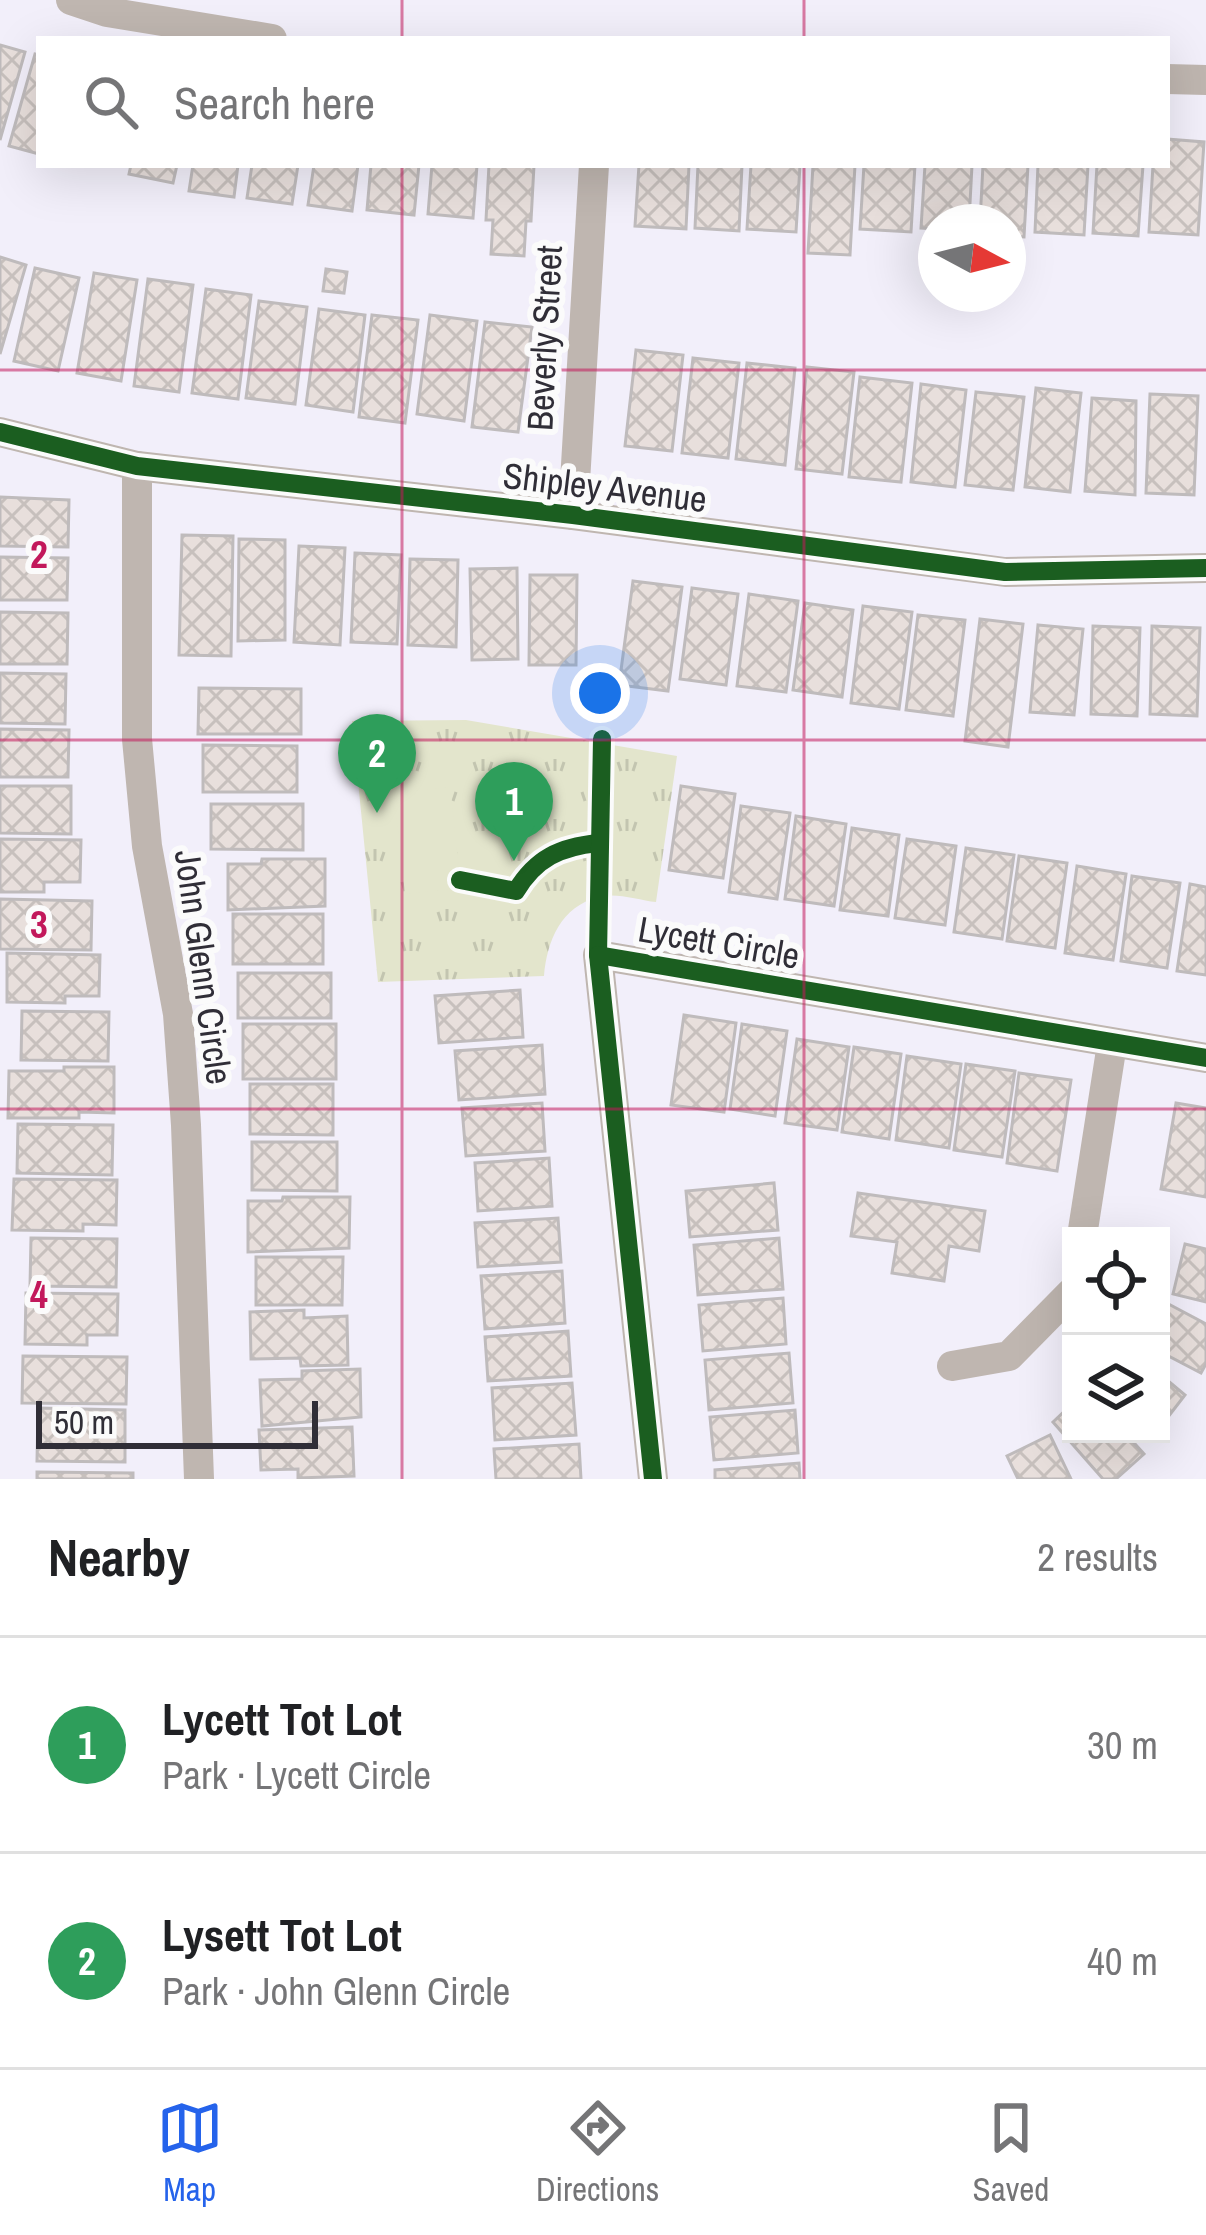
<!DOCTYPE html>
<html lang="en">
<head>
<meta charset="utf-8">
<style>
  :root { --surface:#fff; --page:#f2f2f2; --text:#202124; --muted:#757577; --line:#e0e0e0; --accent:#2563eb }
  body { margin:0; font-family:"Archivo Narrow",sans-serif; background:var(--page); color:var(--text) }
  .controls { position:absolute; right:36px; bottom:36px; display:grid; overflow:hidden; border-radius:0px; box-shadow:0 12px 48px #0002 }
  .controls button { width:108px; height:108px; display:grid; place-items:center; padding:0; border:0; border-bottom:3px solid var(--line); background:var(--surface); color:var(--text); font:60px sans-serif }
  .compass { position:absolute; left:918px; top:204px; width:108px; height:108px; border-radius:50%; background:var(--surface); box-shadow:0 12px 48px #0002; rotate:97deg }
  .scale { position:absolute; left:36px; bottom:30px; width:282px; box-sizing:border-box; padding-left:12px; border:6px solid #302e37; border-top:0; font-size:33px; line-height:42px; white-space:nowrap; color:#302e37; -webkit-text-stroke:9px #fbfbfb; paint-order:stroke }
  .you { position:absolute; left:600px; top:693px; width:42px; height:42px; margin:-30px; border:9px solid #fff; border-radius:50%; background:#1a73e8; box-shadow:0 0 0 18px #1a73e833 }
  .badge { display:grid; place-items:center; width:78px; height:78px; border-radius:50%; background:var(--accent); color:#fff; font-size:39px; font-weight:700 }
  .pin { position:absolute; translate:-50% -99px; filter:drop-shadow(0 3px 6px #0008) }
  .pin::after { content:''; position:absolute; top:63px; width:42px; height:36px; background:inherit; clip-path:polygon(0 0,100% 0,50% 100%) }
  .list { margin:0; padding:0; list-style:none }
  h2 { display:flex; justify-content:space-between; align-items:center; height:156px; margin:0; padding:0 48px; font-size:51px }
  h2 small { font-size:39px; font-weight:400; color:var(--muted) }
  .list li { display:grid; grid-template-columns:78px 1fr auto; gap:36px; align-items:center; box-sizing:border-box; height:216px; padding:0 48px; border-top:3px solid var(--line) }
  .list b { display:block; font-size:45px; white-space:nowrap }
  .list p { margin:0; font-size:39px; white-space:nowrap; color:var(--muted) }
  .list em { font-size:39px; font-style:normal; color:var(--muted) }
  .icon { flex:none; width:66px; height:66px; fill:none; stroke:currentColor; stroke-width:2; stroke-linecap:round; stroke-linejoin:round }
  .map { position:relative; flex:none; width:1206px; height:1479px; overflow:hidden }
  .search { position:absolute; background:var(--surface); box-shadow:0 12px 48px #0002; left:36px; right:36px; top:36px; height:132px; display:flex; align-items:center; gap:30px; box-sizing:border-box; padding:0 42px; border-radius:0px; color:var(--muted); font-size:45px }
  .sheet { height:588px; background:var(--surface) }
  nav { display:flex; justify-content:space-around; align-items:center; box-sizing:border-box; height:168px; border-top:3px solid var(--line); background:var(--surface); font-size:33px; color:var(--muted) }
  nav a { display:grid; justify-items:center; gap:6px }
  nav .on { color:var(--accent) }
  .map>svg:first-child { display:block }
</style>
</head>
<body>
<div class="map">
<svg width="1206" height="1479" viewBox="0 0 1206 1479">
  <defs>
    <pattern id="park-tufts" width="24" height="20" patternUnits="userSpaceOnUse" patternTransform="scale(3)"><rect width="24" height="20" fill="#e3e5cc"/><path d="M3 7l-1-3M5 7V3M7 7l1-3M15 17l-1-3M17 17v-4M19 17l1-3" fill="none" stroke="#c3c5b0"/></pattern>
    <pattern id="building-cross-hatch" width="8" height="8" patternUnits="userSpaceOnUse" patternTransform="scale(3)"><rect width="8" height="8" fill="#e8dfdc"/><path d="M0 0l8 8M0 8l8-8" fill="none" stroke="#c7c0bd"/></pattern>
  </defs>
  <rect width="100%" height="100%" fill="#f2effa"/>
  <path fill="url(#park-tufts)" d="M466 720 677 756 656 902C639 900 615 892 599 897 561 906 547 941 544 976L378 982 352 721Z"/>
  <polygon fill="#e3e5cc" points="450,787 461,888 405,894 394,793"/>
  <g fill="url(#building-cross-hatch)" stroke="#bfbbbc" stroke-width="3">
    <polygon points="0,45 25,52 0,140"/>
    <polygon points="35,54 39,55 39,154 9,146"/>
    <polygon points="1167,139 1204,142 1198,235 1149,232 1153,165 1167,165"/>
    <polygon points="131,165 177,165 173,183 129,174"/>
    <polygon points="193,165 238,165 234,197 189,191"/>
    <polygon points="252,165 298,165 292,204 247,198"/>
    <polygon points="314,165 358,165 352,211 308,205"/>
    <polygon points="371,165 419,165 414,215 367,210"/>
    <polygon points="432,165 477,165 473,218 428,214"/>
    <polygon points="489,165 534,165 531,221 526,221 524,256 491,254 493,220 486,220"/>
    <polygon points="639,165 689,165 686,229 635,226"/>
    <polygon points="698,165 742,165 739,231 695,228"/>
    <polygon points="751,165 800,165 796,232 747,229"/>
    <polygon points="813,165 855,165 850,255 808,253"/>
    <polygon points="864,165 915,165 911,232 860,229"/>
    <polygon points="925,165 972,165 969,222 936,222 936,229 921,228"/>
    <polygon points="983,165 1028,165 1024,237 1008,236 1008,222 980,222"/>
    <polygon points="1038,165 1088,165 1084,235 1035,232"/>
    <polygon points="1097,165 1143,165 1138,236 1093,233"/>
    <polygon points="0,257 26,265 0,354"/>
    <polygon points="35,268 79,278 58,371 14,361"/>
    <polygon points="326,269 347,272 344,293 323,291"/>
    <polygon points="94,273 137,280 121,381 77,373"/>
    <polygon points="148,279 193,285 179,392 134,386"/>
    <polygon points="206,289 251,295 238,399 192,393"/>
    <polygon points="259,301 307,307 295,404 246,398"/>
    <polygon points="319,309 365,315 353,412 306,405"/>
    <polygon points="372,315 418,320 405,423 359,417"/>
    <polygon points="430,315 477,321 464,421 417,414"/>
    <polygon points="485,322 532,327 518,432 472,427"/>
    <polygon points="636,350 683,355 672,451 625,446"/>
    <polygon points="693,358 739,363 728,458 682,453"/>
    <polygon points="747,363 795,368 785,465 736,459"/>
    <polygon points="807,367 854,372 842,474 796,469"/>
    <polygon points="860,377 912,383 901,482 849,477"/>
    <polygon points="921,384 966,390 955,487 911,482"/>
    <polygon points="1036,388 1081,393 1070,492 1025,487"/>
    <polygon points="976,392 1024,397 1013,490 965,485"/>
    <polygon points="1150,394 1198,396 1194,495 1146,493"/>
    <polygon points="1092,398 1136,401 1135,495 1085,491"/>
    <polygon points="0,497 69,500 68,547 0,546"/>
    <polygon points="182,535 233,536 231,656 179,655"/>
    <polygon points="239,539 285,540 285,640 238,641"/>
    <polygon points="299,546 345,548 340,645 294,642"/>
    <polygon points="355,553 401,555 397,644 351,642"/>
    <polygon points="0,557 68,558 67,600 0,600"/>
    <polygon points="410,559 458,560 456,647 408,645"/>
    <polygon points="517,568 518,659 472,660 470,569"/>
    <polygon points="530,575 577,575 576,665 529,665"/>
    <polygon points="633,581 682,587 668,691 619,685"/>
    <polygon points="692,588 738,594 726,685 680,679"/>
    <polygon points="749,594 798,601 786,692 737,686"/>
    <polygon points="805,603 853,610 842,697 793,690"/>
    <polygon points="863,606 912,612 899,709 851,703"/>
    <polygon points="0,612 68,613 67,664 0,664"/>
    <polygon points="918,615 965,620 953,716 906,710"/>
    <polygon points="980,619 1023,624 1008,747 965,741"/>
    <polygon points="1038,625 1083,629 1074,715 1030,712"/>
    <polygon points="1093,626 1140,628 1137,716 1091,714"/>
    <polygon points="1152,626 1200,628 1197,716 1150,714"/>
    <polygon points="0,673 66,674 65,724 0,723"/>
    <polygon points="199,688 301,689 301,734 198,734"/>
    <polygon points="0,729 69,730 68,777 0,777"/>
    <polygon points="203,745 297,746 297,792 203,792"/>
    <polygon points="0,786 71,786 71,834 0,833"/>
    <polygon points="681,786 735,794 723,878 669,870"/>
    <polygon points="211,804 303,804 303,850 211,849"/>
    <polygon points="741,806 790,813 777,899 729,892"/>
    <polygon points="796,816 846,824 834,906 785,899"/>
    <polygon points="852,828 899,835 888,916 840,910"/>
    <polygon points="0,839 81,840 80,882 44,882 44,892 0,892"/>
    <polygon points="907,839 956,846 945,925 895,918"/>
    <polygon points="966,848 1014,855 1002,939 954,932"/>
    <polygon points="1019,856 1067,863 1055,948 1007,941"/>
    <polygon points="262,859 325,859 325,906 228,910 228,864 261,864"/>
    <polygon points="1077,866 1126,874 1113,960 1065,953"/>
    <polygon points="1132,876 1180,883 1167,968 1121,961"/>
    <polygon points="1190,884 1206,887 1206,975 1177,971"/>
    <polygon points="0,899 92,901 91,950 0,949"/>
    <rect x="233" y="914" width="90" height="50"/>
    <polygon points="7,953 100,955 99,996 65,996 65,1003 7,1002"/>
    <rect x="238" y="973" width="93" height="45"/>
    <polygon points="520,990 523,1037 439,1043 435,996"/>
    <polygon points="22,1011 109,1012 108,1061 21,1060"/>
    <polygon points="684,1015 736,1023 724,1112 671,1105"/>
    <rect x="243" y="1024" width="93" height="55"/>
    <polygon points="742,1024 787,1031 775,1116 730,1109"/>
    <polygon points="797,1039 849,1047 837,1130 785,1123"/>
    <polygon points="542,1045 545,1094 459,1100 455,1051"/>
    <polygon points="854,1047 901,1054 889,1139 842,1132"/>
    <polygon points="907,1056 961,1064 949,1148 896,1140"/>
    <polygon points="966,1064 1015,1071 1002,1157 954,1150"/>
    <polygon points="64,1067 114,1067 114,1113 79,1112 79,1118 8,1118 9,1071 64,1071"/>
    <polygon points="1019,1073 1071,1080 1057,1171 1007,1163"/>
    <polygon points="250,1084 333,1084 333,1135 250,1134"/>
    <polygon points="542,1103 545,1151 466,1156 462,1108"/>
    <polygon points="1176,1103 1206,1108 1206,1197 1161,1189"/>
    <polygon points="18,1124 113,1125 112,1175 17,1173"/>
    <polygon points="252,1142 337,1142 337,1191 252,1190"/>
    <polygon points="549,1158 552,1206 478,1211 475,1163"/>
    <polygon points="14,1179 117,1180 116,1225 83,1224 83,1231 12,1230"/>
    <polygon points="774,1183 778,1230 690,1237 686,1191"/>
    <polygon points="858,1193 985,1211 979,1251 949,1246 944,1281 892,1273 897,1242 851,1236"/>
    <polygon points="283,1197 350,1197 349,1248 248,1252 248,1201 282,1201"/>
    <polygon points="558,1218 561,1262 478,1267 475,1223"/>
    <polygon points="31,1238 117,1239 116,1287 30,1286"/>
    <polygon points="779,1238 783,1289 698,1295 694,1245"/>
    <polygon points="1185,1244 1206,1249 1206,1302 1173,1294"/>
    <polygon points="256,1257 343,1257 342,1305 256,1305"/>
    <polygon points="562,1271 565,1323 485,1329 481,1276"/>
    <polygon points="26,1293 118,1294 117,1335 87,1335 87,1345 25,1344"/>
    <polygon points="783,1298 786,1344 703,1351 699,1305"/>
    <polygon points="1161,1300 1206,1324 1206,1364 1201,1373 1161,1352"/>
    <polygon points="304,1310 304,1318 347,1316 348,1365 301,1366 300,1358 251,1359 250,1312"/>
    <polygon points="568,1331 571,1376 488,1381 485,1337"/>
    <polygon points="789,1353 793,1403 709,1410 705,1360"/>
    <polygon points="23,1356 127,1357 126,1404 22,1403"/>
    <polygon points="360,1369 361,1417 262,1426 260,1380 302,1379 302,1371"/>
    <polygon points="1161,1375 1185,1395 1161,1426"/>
    <polygon points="572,1383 576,1435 495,1440 492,1388"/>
    <polygon points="1071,1405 1071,1434 1126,1434 1144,1454 1116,1479 1103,1479 1053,1422"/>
    <polygon points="38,1408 125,1410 125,1462 37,1461"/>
    <polygon points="795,1410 798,1453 714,1460 710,1417"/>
    <polygon points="352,1427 354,1476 298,1478 298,1469 261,1470 259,1430"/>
    <polygon points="1050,1435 1071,1479 1018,1479 1007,1456"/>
    <polygon points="579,1444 581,1479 496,1479 494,1449"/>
    <polygon points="799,1463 800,1479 715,1479 715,1470"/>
    <polygon points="37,1472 133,1473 133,1479 37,1479"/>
  </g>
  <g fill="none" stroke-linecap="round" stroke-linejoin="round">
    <g stroke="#bfb6b0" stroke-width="30">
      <polyline points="71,0 107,12 272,39"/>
      <polyline points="1167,79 1206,80"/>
      <polyline points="0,432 137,466 573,515 1005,572 1206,568"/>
      <polyline points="137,466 137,739 147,846 178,1014 186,1125 199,1479"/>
      <polyline points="573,515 594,165"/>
      <polyline points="1082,1236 1112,1044"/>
      <polyline points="952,1366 1009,1356 1071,1293"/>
      <polyline points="653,1479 598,955 1206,1058"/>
    </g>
    <g stroke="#fbfbfb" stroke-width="26">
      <g id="cycleway">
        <polyline points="0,432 137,466 573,515 1005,572 1206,568"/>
        <path d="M460 880 516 891C536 858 560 847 598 843"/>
        <polyline points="598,955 602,739"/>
        <polyline points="653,1479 598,955 1206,1058"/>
      </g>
    </g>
    <use href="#cycleway" stroke="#1b5e20" stroke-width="18"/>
  </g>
  <path fill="none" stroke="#c2185b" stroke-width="3" stroke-opacity="0.55" d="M402 0V39M804 0V39M402 165V1479M804 165V1479M0 370H1206M0 740H1206M0 1109H1206"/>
  <g text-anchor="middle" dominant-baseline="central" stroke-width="12" stroke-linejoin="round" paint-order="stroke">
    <g font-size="36" fill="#302e37" stroke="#fbfbfb">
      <text transform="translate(544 338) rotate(-87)">Beverly Street</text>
      <text transform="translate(605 487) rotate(7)">Shipley Avenue</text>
      <text transform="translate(719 942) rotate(10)">Lycett Circle</text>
      <text transform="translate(204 967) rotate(82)">John Glenn Circle</text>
    </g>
  </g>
  <g font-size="39" text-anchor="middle" font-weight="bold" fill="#c2185b" stroke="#fbfbfb" stroke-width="12" stroke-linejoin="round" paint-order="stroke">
    <text x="39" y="568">2</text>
    <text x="39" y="938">3</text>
    <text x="39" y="1308">4</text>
  </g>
</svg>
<div class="controls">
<button><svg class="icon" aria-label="locate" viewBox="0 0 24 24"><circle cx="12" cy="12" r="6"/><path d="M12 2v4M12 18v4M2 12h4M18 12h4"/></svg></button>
<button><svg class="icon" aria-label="layers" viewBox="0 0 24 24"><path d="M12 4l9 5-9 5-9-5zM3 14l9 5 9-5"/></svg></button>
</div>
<svg class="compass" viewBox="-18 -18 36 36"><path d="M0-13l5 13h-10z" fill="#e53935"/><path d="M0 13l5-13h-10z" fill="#757577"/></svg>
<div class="scale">50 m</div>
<div class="you"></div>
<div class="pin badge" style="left:514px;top:861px;background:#2e9e5b">1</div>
<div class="pin badge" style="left:377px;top:813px;background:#2e9e5b">2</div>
<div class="search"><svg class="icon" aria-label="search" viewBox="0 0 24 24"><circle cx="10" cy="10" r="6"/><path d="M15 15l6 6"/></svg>Search here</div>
</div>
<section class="sheet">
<h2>Nearby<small>2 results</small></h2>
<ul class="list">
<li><span class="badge" style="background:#2e9e5b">1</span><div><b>Lycett Tot Lot</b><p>Park · Lycett Circle</p></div><em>30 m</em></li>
<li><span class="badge" style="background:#2e9e5b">2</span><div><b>Lysett Tot Lot</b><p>Park · John Glenn Circle</p></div><em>40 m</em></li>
</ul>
</section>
<nav>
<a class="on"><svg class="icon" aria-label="map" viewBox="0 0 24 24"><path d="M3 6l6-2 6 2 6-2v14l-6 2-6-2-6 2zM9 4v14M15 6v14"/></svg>Map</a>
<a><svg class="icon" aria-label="directions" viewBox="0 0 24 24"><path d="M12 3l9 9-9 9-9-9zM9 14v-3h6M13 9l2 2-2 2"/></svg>Directions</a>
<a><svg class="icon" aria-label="saved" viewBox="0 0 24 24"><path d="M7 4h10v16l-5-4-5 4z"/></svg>Saved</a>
</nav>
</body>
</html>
